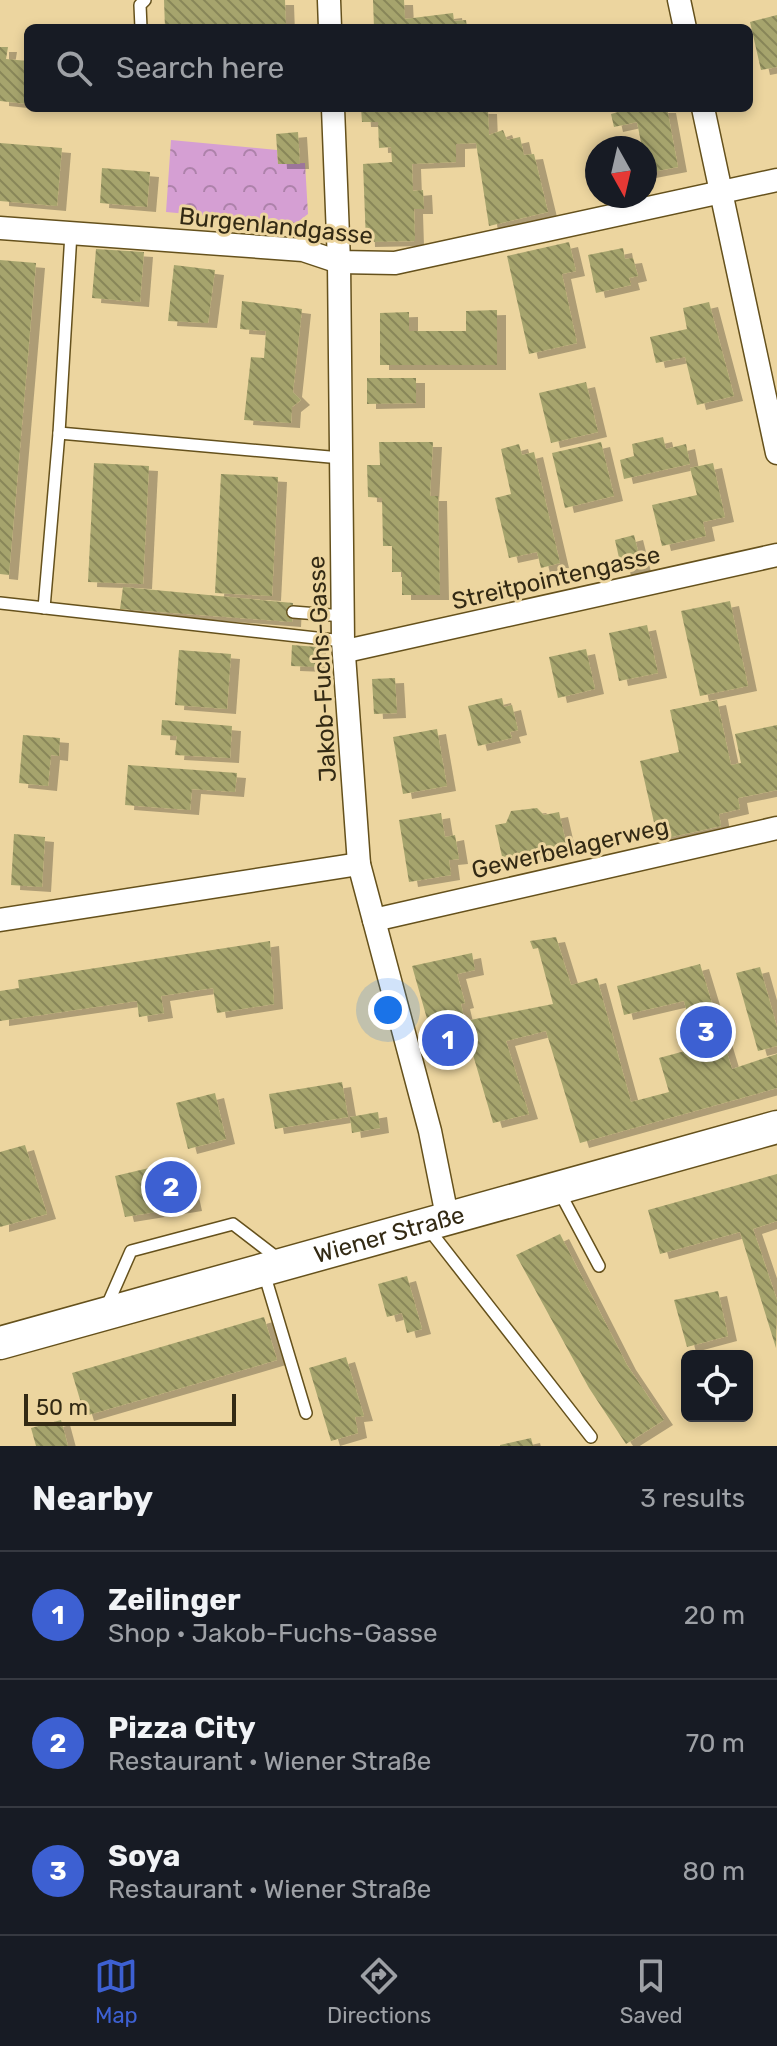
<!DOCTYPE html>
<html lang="en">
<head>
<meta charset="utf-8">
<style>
  :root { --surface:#171b24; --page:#242831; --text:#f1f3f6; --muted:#9ea1a6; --line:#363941; --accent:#3d60d2 }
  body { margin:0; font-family:Rubik,sans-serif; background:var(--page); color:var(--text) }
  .controls { position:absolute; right:24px; bottom:24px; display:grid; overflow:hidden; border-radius:12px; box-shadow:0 4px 12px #0003 }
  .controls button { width:72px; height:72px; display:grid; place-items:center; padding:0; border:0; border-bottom:2px solid var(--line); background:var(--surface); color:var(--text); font:40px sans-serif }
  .compass { position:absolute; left:585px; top:136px; width:72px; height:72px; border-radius:50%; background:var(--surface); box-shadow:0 4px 12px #0003; rotate:172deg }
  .scale { position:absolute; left:24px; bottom:20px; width:212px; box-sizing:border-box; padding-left:8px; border:4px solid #332a14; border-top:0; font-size:22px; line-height:28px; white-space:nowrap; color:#332a14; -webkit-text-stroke:6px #ecd59f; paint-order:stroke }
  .you { position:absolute; left:388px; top:1010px; width:28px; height:28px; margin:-20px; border:6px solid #fff; border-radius:50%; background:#1a73e8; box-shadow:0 0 0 12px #1a73e833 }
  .badge { display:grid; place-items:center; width:52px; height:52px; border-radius:50%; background:var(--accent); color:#fff; font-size:26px; font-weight:700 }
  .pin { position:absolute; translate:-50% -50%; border:4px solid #fff; box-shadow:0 2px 8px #0006 }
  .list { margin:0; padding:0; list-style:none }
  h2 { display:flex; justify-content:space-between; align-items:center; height:104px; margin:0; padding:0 32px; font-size:34px }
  h2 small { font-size:26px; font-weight:400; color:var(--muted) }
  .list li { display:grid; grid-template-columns:52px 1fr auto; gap:24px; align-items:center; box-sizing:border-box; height:128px; padding:0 32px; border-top:2px solid var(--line) }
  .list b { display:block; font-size:30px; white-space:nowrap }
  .list p { margin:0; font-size:26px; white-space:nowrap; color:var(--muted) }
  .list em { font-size:26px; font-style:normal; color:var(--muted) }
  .icon { flex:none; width:44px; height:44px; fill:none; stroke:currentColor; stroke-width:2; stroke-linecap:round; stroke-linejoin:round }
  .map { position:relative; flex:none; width:777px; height:1446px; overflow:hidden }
  .search { position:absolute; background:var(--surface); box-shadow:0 4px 12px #0003; left:24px; right:24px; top:24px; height:88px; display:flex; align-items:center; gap:20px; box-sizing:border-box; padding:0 28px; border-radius:12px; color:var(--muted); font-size:30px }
  .sheet { height:488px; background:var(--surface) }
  nav { display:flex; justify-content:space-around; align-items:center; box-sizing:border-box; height:112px; border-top:2px solid var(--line); background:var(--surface); font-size:22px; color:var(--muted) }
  nav a { display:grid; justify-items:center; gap:4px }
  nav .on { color:var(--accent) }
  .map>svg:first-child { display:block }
</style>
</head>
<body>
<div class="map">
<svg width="777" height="1446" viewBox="0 0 777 1446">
  <defs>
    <pattern id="park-crowns" width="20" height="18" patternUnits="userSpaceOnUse" patternTransform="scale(2)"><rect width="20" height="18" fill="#d59fd3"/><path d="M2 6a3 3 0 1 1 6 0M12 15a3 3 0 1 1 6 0" fill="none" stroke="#ad82aa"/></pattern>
    <pattern id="building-back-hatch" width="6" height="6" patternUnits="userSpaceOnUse" patternTransform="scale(2)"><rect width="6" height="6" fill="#a6a46d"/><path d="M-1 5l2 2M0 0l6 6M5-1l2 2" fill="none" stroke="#888658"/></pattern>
    <filter id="shadow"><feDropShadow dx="9" dy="5" stdDeviation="0" flood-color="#0004"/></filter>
  </defs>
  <rect width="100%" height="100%" fill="#ecd59f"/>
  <polygon fill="url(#park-crowns)" points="171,140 277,150 278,164 305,163 308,214 295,224 166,212"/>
  <g fill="url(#building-back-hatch)" filter="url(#shadow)">
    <polygon points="164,0 285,0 286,28 165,28"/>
    <polygon points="373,0 404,0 405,19 453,13 454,21 466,20 467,28 374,28"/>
    <polygon points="777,15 777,67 761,70 750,22"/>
    <polygon points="0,47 8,47 6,59 28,61 28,104 0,101"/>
    <polygon points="361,108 488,109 489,135 503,130 507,140 520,137 524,155 534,154 548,212 489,226 476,143 456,144 456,162 412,164 413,191 423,190 424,209 414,209 415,241 366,242 363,164 392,162 391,147 379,148 378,122 362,122"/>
    <polygon points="632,108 667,108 678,167 647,173 637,122 614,127 611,114"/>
    <polygon points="298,132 300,164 278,164 276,134"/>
    <polygon points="0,143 62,148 57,206 0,201"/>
    <polygon points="102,168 150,172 147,207 100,203"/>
    <polygon points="569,242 576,271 562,274 577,343 529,354 507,256"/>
    <polygon points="623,248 625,259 633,258 638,276 629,278 631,285 596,293 588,255"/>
    <polygon points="96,249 144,252 140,302 92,298"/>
    <polygon points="0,260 36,263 9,575 0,574"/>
    <polygon points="174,265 215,270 208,323 168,321"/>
    <polygon points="242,301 302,309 293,392 301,400 292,407 291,423 244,420 251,357 264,358 266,331 240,329"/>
    <polygon points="709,302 734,396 697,405 685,357 656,363 650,337 687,329 683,308"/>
    <polygon points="497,310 497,365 380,365 380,313 409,312 409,331 466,331 466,311"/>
    <polygon points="367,378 416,378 416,403 367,404"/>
    <polygon points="586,382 598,432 551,443 539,393"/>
    <polygon points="663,437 666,449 686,444 690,464 624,479 620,460 634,456 632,444"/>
    <polygon points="379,442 433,442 430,496 438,496 440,595 402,595 402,572 392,572 392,546 383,546 382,498 368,497 367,465 380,465"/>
    <polygon points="601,442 614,496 565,508 552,453"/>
    <polygon points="519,444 522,455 534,452 560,563 541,568 537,552 509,558 495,498 511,494 501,449"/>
    <polygon points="94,463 149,466 143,584 88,582"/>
    <polygon points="713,463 725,517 703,522 706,536 662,546 652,505 697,495 690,468"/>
    <polygon points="221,474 278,477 272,596 215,593"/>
    <polygon points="634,535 642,567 622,571 615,540"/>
    <polygon points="123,587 293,603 292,622 120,609"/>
    <polygon points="730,601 748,686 700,696 681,611"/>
    <polygon points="647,625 658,673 619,681 609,633"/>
    <polygon points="292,645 317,647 317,667 291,666"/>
    <polygon points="586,649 595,689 558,698 549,657"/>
    <polygon points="179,650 231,654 227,709 175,705"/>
    <polygon points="395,678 397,713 374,714 372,679"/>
    <polygon points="502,698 504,707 512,705 518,730 510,732 512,738 478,746 468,706"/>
    <polygon points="717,700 731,765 741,763 735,734 777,725 777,790 738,798 740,809 719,814 721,826 658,840 640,761 679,752 670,710"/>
    <polygon points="162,720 232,726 230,758 175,755 177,736 161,735"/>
    <polygon points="437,729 447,786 403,794 393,737"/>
    <polygon points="23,735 60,738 59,756 51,755 48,786 19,783"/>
    <polygon points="128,765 237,773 235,792 192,789 190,810 125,805"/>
    <polygon points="537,808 544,815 559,812 567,847 503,861 495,825 506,823 511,811"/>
    <polygon points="441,813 445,837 455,835 459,859 449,860 451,875 409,882 399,820"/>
    <polygon points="14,834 45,837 42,887 11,885"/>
    <polygon points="556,937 571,985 597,978 631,1102 669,1092 659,1058 696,1048 684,1001 624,1015 617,986 700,964 732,1069 777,1054 777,1088 580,1143 546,1031 506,1041 529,1114 493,1123 471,1048 437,1054 412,966 472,953 475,970 457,974 465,1003 461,1004 465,1021 553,1004 538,948 533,949 530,941"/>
    <polygon points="270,941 274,1004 217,1013 213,988 161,996 164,1013 139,1017 137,1001 0,1021 0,991 19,988 18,980"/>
    <polygon points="760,967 777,1027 777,1046 758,1051 736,973"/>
    <polygon points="342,1082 348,1117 275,1129 269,1094"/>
    <polygon points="215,1093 226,1139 188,1149 176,1103"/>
    <polygon points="378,1112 380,1128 352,1133 350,1117"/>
    <polygon points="25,1145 47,1214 0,1227 0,1152"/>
    <polygon points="183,1160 193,1206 125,1217 115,1176"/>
    <polygon points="777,1174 777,1221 753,1229 777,1300 776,1348 740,1232 660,1254 648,1210"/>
    <polygon points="560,1234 627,1365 664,1420 626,1444 589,1388 516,1255"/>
    <polygon points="407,1276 422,1329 407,1333 402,1313 387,1317 378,1284"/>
    <polygon points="718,1291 728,1336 687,1347 674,1300"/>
    <polygon points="264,1317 277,1360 85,1416 72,1373"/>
    <polygon points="346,1357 364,1416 355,1417 358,1433 331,1441 309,1368"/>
    <polygon points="61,1420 68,1446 36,1446 31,1428"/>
    <polygon points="531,1438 533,1446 500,1446 500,1445"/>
  </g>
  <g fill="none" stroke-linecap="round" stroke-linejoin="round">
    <g stroke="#65511c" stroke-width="14">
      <g id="lane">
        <polyline points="141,28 140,5 145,0"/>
        <polyline points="59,433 71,233"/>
        <polyline points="0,603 343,641"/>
        <polyline points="44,608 59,433 341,458"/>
        <polyline points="293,612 343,616"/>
        <polyline points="559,1191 599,1266"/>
        <polyline points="427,1227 591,1437"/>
        <polyline points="264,1273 306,1413"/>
        <polyline points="106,1308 131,1251 233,1224 280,1260"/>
      </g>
    </g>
    <g stroke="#65511c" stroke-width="25">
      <g id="street">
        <polyline points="329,0 330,28"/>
        <polyline points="679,0 685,28"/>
        <polyline points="333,108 339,262 343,641 359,864 430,1131 447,1216"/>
        <polyline points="703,108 777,453"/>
        <polyline points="0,228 303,250 339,262 395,263 777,180"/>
        <polyline points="346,651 777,555"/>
        <polyline points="0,920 359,864"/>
        <polyline points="374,920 777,828"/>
      </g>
    </g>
    <g stroke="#65511c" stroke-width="35">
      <g id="secondary">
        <path id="s1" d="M0 1343 777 1127"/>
      </g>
    </g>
    <use href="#lane" stroke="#fff" stroke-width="11"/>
    <use href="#street" stroke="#fff" stroke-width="22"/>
    <use href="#secondary" stroke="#fff" stroke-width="32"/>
  </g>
  <g text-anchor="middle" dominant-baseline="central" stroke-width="6" stroke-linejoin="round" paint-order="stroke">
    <g font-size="24" fill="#332a14" stroke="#ecd59f">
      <text transform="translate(276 226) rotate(6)">Burgenlandgasse</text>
      <text transform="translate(556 578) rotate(-13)">Streitpointengasse</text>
      <text transform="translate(322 669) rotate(-93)">Jakob-Fuchs-Gasse</text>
      <text transform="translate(570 848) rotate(-13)">Gewerbelagerweg</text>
      <text stroke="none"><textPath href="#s1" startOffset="404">Wiener Straße</textPath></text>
    </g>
  </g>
</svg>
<div class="controls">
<button><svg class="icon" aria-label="locate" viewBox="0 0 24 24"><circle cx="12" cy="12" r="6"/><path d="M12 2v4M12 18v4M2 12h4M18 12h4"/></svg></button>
</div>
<svg class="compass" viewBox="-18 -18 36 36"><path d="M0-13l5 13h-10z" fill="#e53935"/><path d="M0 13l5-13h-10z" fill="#9ea1a6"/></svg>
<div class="scale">50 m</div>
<div class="you"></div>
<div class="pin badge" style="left:448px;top:1040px">1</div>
<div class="pin badge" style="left:171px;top:1187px">2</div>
<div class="pin badge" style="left:706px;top:1032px">3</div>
<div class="search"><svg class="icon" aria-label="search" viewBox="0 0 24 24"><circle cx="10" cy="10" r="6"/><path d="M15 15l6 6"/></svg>Search here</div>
</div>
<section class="sheet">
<h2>Nearby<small>3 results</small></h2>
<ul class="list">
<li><span class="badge">1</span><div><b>Zeilinger</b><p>Shop · Jakob-Fuchs-Gasse</p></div><em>20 m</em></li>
<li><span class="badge">2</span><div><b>Pizza City</b><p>Restaurant · Wiener Straße</p></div><em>70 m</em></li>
<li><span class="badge">3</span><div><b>Soya</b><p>Restaurant · Wiener Straße</p></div><em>80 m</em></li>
</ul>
</section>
<nav>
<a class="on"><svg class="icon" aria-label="map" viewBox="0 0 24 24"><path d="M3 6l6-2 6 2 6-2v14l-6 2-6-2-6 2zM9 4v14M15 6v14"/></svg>Map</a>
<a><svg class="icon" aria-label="directions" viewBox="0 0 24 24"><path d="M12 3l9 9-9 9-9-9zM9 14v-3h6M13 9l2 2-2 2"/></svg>Directions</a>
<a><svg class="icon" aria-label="saved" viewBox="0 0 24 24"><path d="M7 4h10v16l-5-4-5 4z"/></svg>Saved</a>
</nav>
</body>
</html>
